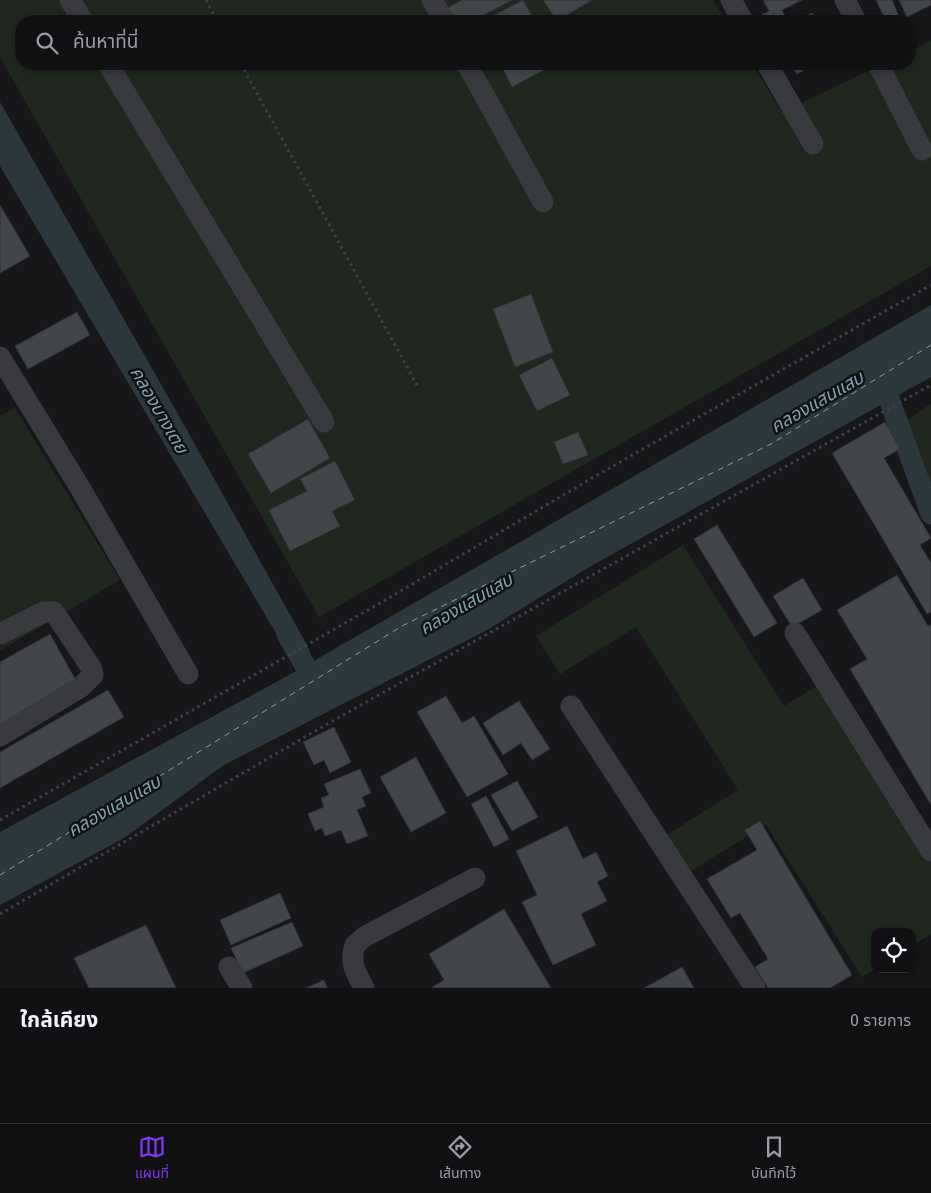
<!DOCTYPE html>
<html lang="th">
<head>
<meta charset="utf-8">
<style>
  :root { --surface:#111113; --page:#1e1f21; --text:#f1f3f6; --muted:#9c9da0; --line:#303133; --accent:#7c3aed }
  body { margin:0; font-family:"Fira Sans","Noto Sans Thai",sans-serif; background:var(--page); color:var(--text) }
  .controls { position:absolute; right:15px; bottom:15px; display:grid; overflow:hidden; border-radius:10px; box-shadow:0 2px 8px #0003 }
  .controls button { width:45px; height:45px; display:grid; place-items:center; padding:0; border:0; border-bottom:1px solid var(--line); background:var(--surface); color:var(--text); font:25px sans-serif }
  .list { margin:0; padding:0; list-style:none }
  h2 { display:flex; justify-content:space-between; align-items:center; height:65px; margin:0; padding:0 20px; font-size:21px }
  h2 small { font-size:16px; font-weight:400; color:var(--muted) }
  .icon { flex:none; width:28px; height:28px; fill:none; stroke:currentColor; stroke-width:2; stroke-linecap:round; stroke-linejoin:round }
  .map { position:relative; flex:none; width:931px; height:988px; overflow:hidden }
  .search { position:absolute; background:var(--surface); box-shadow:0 2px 8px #0003; left:15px; right:15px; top:15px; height:55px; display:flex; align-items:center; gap:12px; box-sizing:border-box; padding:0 18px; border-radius:20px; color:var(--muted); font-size:19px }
  .sheet { height:135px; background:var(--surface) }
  nav { display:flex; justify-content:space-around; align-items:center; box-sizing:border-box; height:70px; border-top:1px solid var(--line); background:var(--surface); font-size:14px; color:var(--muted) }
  nav a { display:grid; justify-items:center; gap:2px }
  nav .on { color:var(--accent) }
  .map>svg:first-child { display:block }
</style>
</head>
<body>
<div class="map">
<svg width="931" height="988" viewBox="0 0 931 988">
  <rect width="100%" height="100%" fill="#171719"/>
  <g fill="#1f271f">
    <polygon points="0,0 713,0 726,21 21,21 21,64 752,64 782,112 883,64 910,64 910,51 931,41 931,266 319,617 0,57"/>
    <polygon points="931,404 931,494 905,421"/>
    <polygon points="15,408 120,580 0,651 0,416"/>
    <polygon points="683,545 784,706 822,683 931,855 931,934 912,946 912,932 875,932 875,969 862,977 766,825 688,873 665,836 738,790 636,627 560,674 536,636"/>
  </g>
  <g fill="#2d383d">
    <polygon points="0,102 174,407 307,645 310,652 293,662 0,166"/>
    <polygon points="931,305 931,377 591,566 487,630 224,765 124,838 0,905 0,832 291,674"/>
  </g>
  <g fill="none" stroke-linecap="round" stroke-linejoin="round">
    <g stroke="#2d383d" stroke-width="21">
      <polyline points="880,374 931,514"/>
      <polyline points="287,634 318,688"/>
    </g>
    <polyline stroke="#81a2b4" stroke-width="1" stroke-dasharray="6 5" stroke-linecap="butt" points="0,875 402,626 771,444 931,345"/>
  </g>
  <g fill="#434649" stroke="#313235">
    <polygon points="462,0 512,0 473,21 453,21 446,9"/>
    <polygon points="523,0 535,21 483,21"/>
    <polygon points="543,0 592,0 557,21"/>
    <polygon points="763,0 802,0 782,10 787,21 755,21 754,19 769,11"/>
    <polygon points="876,0 892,0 901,21 886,21"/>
    <polygon points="899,0 931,0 931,5 907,17"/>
    <polygon points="812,13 817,21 796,21"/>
    <polygon points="509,64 555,64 512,87 502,67"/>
    <polygon points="791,64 816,64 797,74"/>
    <polygon points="0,205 30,256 0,273"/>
    <polygon points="531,294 553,352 515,367 493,309"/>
    <polygon points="77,312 90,335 28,369 15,346"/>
    <polygon points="552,358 570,395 537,411 519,375"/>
    <polygon points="308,419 330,458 271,493 248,454"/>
    <polygon points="885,422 900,449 884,458 931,538 920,545 931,563 931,612 927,614 832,453"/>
    <polygon points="578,432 588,455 563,464 554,442"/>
    <polygon points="335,461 355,500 332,511 340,526 290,551 269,510 307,491 300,479"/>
    <polygon points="717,525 777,623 754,637 694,539"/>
    <polygon points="897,575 928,626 931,625 931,805 850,669 867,659 837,610"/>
    <polygon points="803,578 822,610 792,627 773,596"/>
    <polygon points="50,634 78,684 0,727 0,662"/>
    <polygon points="108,690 124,717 0,788 0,752"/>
    <polygon points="446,696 462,723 474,716 508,774 467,797 417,712"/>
    <polygon points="519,701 550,749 532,760 521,743 503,755 483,723"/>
    <polygon points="334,727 351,762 330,773 324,760 314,765 303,742"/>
    <polygon points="416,757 446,813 411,832 380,777"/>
    <polygon points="360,769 371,793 362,797 366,806 357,810 368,836 347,844 341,830 325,836 322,828 315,831 308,814 324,807 321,798 329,795 324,784"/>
    <polygon points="517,781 538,817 512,831 491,795"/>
    <polygon points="486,796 509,839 494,847 471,804"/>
    <polygon points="760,821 852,975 830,988 768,988 755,967 768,959 740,913 731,918 707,879 757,850 745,830"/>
    <polygon points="567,826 583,859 596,852 608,876 597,882 607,901 581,914 596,945 553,965 522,902 537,895 516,851"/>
    <polygon points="280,893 291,918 231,945 220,920"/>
    <polygon points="504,909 551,988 431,988 444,980 429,954"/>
    <polygon points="292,922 303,946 243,973 231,948"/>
    <polygon points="146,925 176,988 89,988 74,958"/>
    <polygon points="682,967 694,988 644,988"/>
    <polygon points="324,980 327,988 306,988"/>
  </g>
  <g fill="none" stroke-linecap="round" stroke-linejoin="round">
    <g stroke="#3e4145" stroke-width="3" stroke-dasharray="2.5 4" stroke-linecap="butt">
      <polyline points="206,0 217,21"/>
      <polyline points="241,64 417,385"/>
      <polyline points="0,820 382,602 599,474 931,285"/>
      <polyline points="0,914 336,719 931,385"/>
    </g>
    <g stroke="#383a3e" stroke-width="21">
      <polyline points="70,0 83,21"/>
      <polyline points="432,0 444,21"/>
      <polyline points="731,0 743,21"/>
      <polyline points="845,0 856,21"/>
      <polyline points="108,64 324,422"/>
      <polyline points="467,64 543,202"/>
      <polyline points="767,64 813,144"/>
      <polyline points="878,64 922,150"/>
      <polyline points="0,357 79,486 188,674"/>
      <polyline points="795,633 931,851"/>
      <polyline points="0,634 44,612 54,612 92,669 93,675 81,687 0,736"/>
      <polyline points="571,706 755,988"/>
      <polyline points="229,967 242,988"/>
      <path d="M364 988C356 973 349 962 355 945L364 937 475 878"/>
    </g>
  </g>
  <g text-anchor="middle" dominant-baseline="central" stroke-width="5" stroke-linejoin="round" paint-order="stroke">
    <g font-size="18" font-style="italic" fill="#81a2b4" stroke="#121214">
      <text transform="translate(817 402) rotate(-30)">คลองแสนแสบ</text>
      <text transform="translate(159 410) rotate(60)">คลองบางเตย</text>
      <text transform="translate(466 604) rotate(-30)">คลองแสนแสบ</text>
      <text transform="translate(114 806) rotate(-30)">คลองแสนแสบ</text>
    </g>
  </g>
</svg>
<div class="controls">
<button><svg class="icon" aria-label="locate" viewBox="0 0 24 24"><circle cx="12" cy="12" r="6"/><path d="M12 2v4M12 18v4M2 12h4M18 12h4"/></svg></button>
</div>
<div class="search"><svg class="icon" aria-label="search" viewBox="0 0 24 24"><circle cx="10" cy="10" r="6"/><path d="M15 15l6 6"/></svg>ค้นหาที่นี่</div>
</div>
<section class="sheet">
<h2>ใกล้เคียง<small>0 รายการ</small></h2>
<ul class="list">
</ul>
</section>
<nav>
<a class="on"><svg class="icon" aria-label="map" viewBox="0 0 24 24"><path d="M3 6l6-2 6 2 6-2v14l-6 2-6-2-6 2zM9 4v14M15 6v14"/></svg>แผนที่</a>
<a><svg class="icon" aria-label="directions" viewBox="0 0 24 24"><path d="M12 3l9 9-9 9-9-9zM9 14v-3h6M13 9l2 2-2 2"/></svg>เส้นทาง</a>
<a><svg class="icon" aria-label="saved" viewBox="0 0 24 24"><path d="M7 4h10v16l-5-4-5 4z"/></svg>บันทึกไว้</a>
</nav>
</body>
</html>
